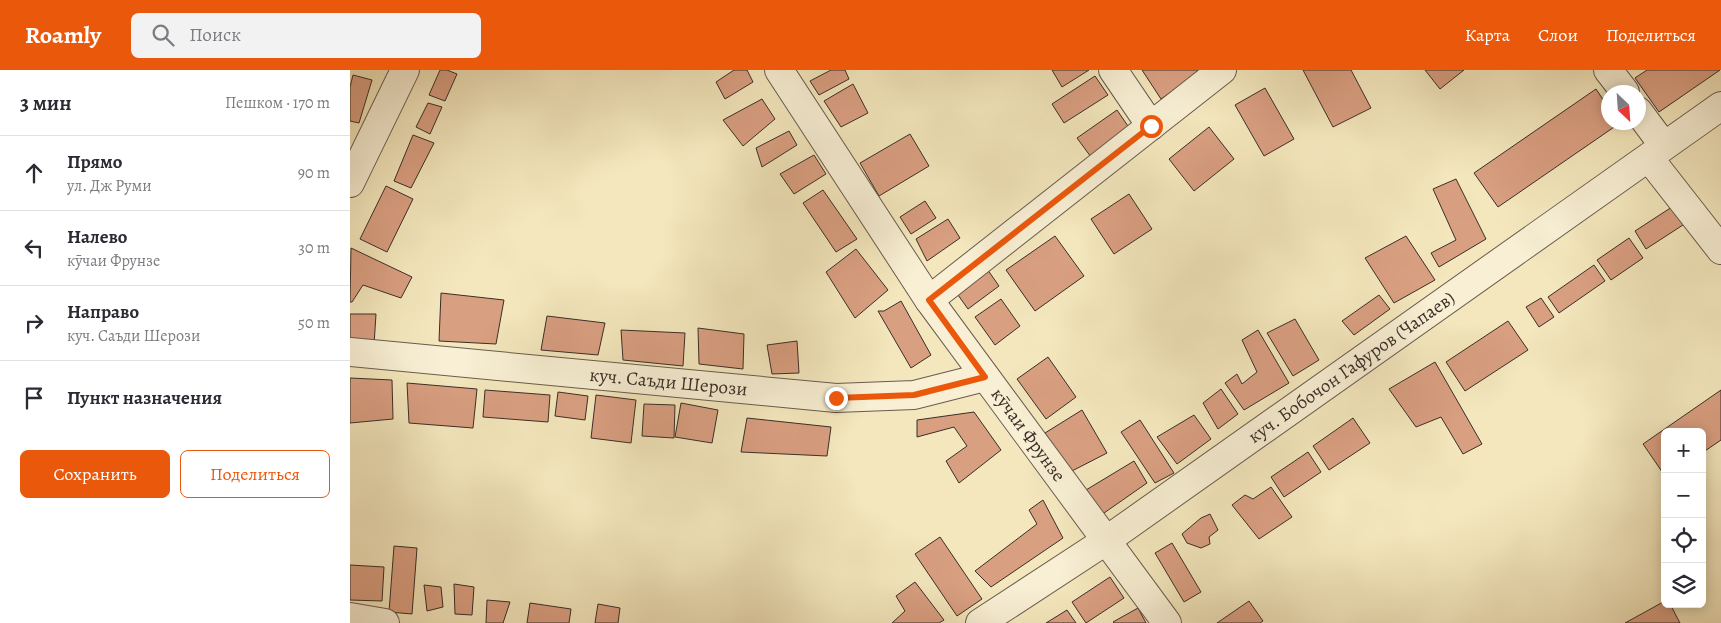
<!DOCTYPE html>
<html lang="ru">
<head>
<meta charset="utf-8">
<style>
  :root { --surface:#fff; --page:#f2f2f3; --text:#2b2b33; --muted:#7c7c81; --line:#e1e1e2; --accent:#ea580c }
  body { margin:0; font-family:Alegreya,serif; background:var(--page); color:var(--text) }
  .controls { position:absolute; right:15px; bottom:15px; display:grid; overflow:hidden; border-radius:8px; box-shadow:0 2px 12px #0003 }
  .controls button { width:45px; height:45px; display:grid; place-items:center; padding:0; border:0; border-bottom:1px solid var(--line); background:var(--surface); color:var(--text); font:25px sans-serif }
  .compass { position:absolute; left:1251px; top:15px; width:45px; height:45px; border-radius:50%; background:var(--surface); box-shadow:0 2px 12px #0003; rotate:155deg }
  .stop { position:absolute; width:15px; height:15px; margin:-11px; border:4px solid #ea580c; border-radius:50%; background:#fff }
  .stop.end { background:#ea580c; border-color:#fff; box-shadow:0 1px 5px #0008 }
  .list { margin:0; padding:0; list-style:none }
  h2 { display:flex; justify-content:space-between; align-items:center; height:65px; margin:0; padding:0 20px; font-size:21px }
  h2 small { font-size:16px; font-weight:400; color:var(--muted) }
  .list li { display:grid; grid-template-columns:32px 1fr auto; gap:15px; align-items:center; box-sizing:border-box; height:75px; padding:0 20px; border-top:1px solid var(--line) }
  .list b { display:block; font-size:19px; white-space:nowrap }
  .list p { margin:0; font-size:16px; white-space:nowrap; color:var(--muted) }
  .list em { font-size:16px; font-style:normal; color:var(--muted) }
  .actions { display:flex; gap:10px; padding:15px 20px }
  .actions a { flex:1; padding:11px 0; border:1px solid var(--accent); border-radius:8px; text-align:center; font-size:18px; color:var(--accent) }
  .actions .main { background:var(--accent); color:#fff }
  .icon { flex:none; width:28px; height:28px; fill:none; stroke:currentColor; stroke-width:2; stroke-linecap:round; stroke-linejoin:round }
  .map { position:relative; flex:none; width:1371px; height:553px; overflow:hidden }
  header { display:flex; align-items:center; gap:30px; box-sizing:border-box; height:70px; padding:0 25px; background:var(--accent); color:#fff }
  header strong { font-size:24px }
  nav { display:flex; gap:28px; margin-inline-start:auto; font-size:18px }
  .search { width:350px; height:45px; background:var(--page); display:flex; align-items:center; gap:12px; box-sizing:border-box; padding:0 18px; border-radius:8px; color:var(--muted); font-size:19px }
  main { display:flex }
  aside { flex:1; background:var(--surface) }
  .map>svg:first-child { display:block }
</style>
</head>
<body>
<header>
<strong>Roamly</strong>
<div class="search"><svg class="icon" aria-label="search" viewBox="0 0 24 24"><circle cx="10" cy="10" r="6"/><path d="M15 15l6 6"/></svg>Поиск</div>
<nav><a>Карта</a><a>Слои</a><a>Поделиться</a></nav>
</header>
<main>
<aside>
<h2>3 мин<small>Пешком · 170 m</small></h2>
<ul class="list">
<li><svg class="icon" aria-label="ahead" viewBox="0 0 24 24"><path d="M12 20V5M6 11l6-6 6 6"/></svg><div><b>Прямо</b><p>ул. Дж Руми</p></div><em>90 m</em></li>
<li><svg class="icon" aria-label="left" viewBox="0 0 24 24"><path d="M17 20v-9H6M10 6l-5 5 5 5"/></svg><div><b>Налево</b><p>кӯчаи Фрунзе</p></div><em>30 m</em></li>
<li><svg class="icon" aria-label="right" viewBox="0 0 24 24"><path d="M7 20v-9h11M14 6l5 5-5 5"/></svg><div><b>Направо</b><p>куч. Саъди Шерози</p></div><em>50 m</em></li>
<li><svg class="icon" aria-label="arrive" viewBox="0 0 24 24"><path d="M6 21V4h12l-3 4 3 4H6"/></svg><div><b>Пункт назначения</b></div></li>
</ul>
<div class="actions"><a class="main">Сохранить</a><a>Поделиться</a></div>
</aside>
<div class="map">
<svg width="1371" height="553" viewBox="0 0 1371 553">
  <rect width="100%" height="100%" fill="#f4e7bd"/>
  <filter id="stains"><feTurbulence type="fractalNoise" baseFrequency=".004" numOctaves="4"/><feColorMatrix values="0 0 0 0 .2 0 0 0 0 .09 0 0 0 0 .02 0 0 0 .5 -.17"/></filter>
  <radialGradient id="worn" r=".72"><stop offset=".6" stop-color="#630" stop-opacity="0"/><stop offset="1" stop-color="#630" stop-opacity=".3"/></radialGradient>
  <g fill="#d99f81" stroke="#3a2e28">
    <polygon points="90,0 97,0 107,4 95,31 79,25"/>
    <polygon points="384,0 397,0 403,12 375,29 366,12"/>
    <polygon points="481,0 495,0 499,9 469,25 460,11"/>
    <polygon points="702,0 739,0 712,17"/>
    <polygon points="792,0 847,0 848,3 811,29"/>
    <polygon points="953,0 1001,0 1021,38 983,57"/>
    <polygon points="1075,0 1114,0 1090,19"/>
    <polygon points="1297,0 1370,0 1309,42 1285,8"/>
    <polygon points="3,5 22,10 9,53 0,51 0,17"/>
    <polygon points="745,6 758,25 714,53 702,34"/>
    <polygon points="503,14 518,43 491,57 474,31"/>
    <polygon points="915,18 944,69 914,86 885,35"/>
    <polygon points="1246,19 1258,37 1258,52 1270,53 1148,137 1124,103"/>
    <polygon points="412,29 425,49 393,76 373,50"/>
    <polygon points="78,33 92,37 80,64 66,57"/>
    <polygon points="767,40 780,59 741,87 727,68"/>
    <polygon points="859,57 884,89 844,121 819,89"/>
    <polygon points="439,61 447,75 412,97 406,78"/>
    <polygon points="560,64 579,96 529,126 510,93"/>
    <polygon points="63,65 84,73 61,118 44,111"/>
    <polygon points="464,85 476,104 444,124 430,104"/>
    <polygon points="1106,109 1136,169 1089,197 1081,183 1106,170 1083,119"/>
    <polygon points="36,116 63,129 37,182 10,169"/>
    <polygon points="473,120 507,169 486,182 453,133"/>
    <polygon points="779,124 802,159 764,184 741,149"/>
    <polygon points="575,131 586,148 561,164 550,147"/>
    <polygon points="1325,135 1336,153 1296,179 1285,161"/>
    <polygon points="598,149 610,168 577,191 566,169"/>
    <polygon points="705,166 734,206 685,241 656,200"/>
    <polygon points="1056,166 1085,210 1044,233 1015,188"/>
    <polygon points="1279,168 1293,188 1261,210 1247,190"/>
    <polygon points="1,178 62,207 51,228 13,215 2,232 0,232"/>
    <polygon points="506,179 538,220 505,248 476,202"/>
    <polygon points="1244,195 1255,211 1209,243 1198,227"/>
    <polygon points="635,196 649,216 618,239 603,218"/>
    <polygon points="91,223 154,230 146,274 89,271"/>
    <polygon points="1029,225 1040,239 1004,265 992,251"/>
    <polygon points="1191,228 1204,247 1189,257 1176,237"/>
    <polygon points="651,229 670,256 645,275 625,247"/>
    <polygon points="551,231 581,285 561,298 528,241 534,241"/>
    <polygon points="0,244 26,244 24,275 0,272"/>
    <polygon points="197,246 255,253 248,285 191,280"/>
    <polygon points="945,249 969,290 943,306 917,263"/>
    <polygon points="1158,251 1178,280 1115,321 1096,292"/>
    <polygon points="348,258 394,264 393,299 349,294"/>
    <polygon points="271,260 335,263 333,296 273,290"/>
    <polygon points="908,260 939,313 894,340 875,313 887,304 892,314 907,302 892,270"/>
    <polygon points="447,271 449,303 422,304 417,275"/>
    <polygon points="698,287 726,327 696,349 667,309"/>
    <polygon points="1085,292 1132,374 1113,384 1091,347 1066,357 1039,319"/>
    <polygon points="0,308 42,310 43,349 0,353"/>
    <polygon points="57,313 127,319 123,358 59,353"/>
    <polygon points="871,319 888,344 868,359 853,333"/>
    <polygon points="135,320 200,325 198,352 133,347"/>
    <polygon points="1371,320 1371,370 1352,383 1352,362 1315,362 1315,406 1293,374"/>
    <polygon points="208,322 238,326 235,350 205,346"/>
    <polygon points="246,325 286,330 281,373 241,368"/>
    <polygon points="331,333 368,340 362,373 325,367"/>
    <polygon points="294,334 325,335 324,368 292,366"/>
    <polygon points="732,340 757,383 720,402 695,363"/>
    <polygon points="624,342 651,380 609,413 596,391 617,376 604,357 567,367 567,350"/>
    <polygon points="844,345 861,369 827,394 807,367"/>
    <polygon points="397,348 481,357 477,386 391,382"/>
    <polygon points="1003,348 1020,373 979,400 963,376"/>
    <polygon points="790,350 824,403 805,413 771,362"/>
    <polygon points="958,382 971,402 934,427 921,407"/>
    <polygon points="784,391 797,413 744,450 731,423"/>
    <polygon points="921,417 942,447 909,469 882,435 895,425 903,429"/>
    <polygon points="693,430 713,468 641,517 625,501 687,454 679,440"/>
    <polygon points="860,444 868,460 859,467 860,474 851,478 837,473 832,464 851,448"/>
    <polygon points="590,467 632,529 607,546 565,484"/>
    <polygon points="822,473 851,522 834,532 805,483"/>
    <polygon points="44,476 67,478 62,544 39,542"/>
    <polygon points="0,495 34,497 32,531 0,530"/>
    <polygon points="760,507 774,528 736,553 722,532"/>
    <polygon points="565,512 594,550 589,553 542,553 555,541 546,526"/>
    <polygon points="104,514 124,517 122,545 105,544"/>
    <polygon points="74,515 91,517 93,537 77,541"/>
    <polygon points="137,530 160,532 153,553 136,553"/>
    <polygon points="899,531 913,551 910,553 867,553"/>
    <polygon points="1315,531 1315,534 1320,534 1330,553 1275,553"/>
    <polygon points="180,533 221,539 219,553 177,553"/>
    <polygon points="248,534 270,538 268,553 245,553"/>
    <polygon points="788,538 796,553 764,553 763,552"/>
    <polygon points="717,540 726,553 696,553"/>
  </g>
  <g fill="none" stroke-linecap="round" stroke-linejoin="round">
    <g stroke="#685c4d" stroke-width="30">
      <g id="minor">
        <path id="s1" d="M429 0 579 230 817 553"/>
        <polyline points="763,0 801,56"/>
        <polyline points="1258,0 1275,22"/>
        <polyline points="1288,41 1314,76"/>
        <polyline points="1299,88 1371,180"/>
        <polyline points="0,113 55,0"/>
        <polyline points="579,230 872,0"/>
        <path id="s2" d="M0 282 486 328 564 325 635 307"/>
        <polyline points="0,547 35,553"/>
        <path id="s3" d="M630 553 757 470 1371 36"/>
      </g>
    </g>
    <use href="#minor" stroke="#f8efd4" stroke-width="28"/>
  </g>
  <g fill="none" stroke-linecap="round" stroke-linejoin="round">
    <polyline stroke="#ea580c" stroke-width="6" points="486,328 564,325 635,307 579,230 801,56"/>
  </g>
  <g text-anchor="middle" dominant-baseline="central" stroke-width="4" stroke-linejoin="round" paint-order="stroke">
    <g font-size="19" fill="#3a2e28" stroke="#f8efd4">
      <text stroke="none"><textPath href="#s3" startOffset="451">куч. Бобочон Гафуров (Чапаев)</textPath></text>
      <text stroke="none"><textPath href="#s2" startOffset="320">куч. Саъди Шерози</textPath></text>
      <text stroke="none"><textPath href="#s1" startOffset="442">кӯчаи Фрунзе</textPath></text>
    </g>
  </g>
  <rect width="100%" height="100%" filter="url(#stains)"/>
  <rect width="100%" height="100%" fill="url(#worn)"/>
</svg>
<div class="controls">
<button>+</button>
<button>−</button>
<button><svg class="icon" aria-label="locate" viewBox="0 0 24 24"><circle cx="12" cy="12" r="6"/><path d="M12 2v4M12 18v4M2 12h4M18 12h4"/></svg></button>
<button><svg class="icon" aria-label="layers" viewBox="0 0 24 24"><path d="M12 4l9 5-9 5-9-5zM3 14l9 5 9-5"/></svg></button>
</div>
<svg class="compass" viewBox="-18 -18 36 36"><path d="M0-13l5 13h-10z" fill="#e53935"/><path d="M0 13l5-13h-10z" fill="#7c7c81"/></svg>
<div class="stop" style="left:801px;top:56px"></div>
<div class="stop end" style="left:486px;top:328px"></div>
</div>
</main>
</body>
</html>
